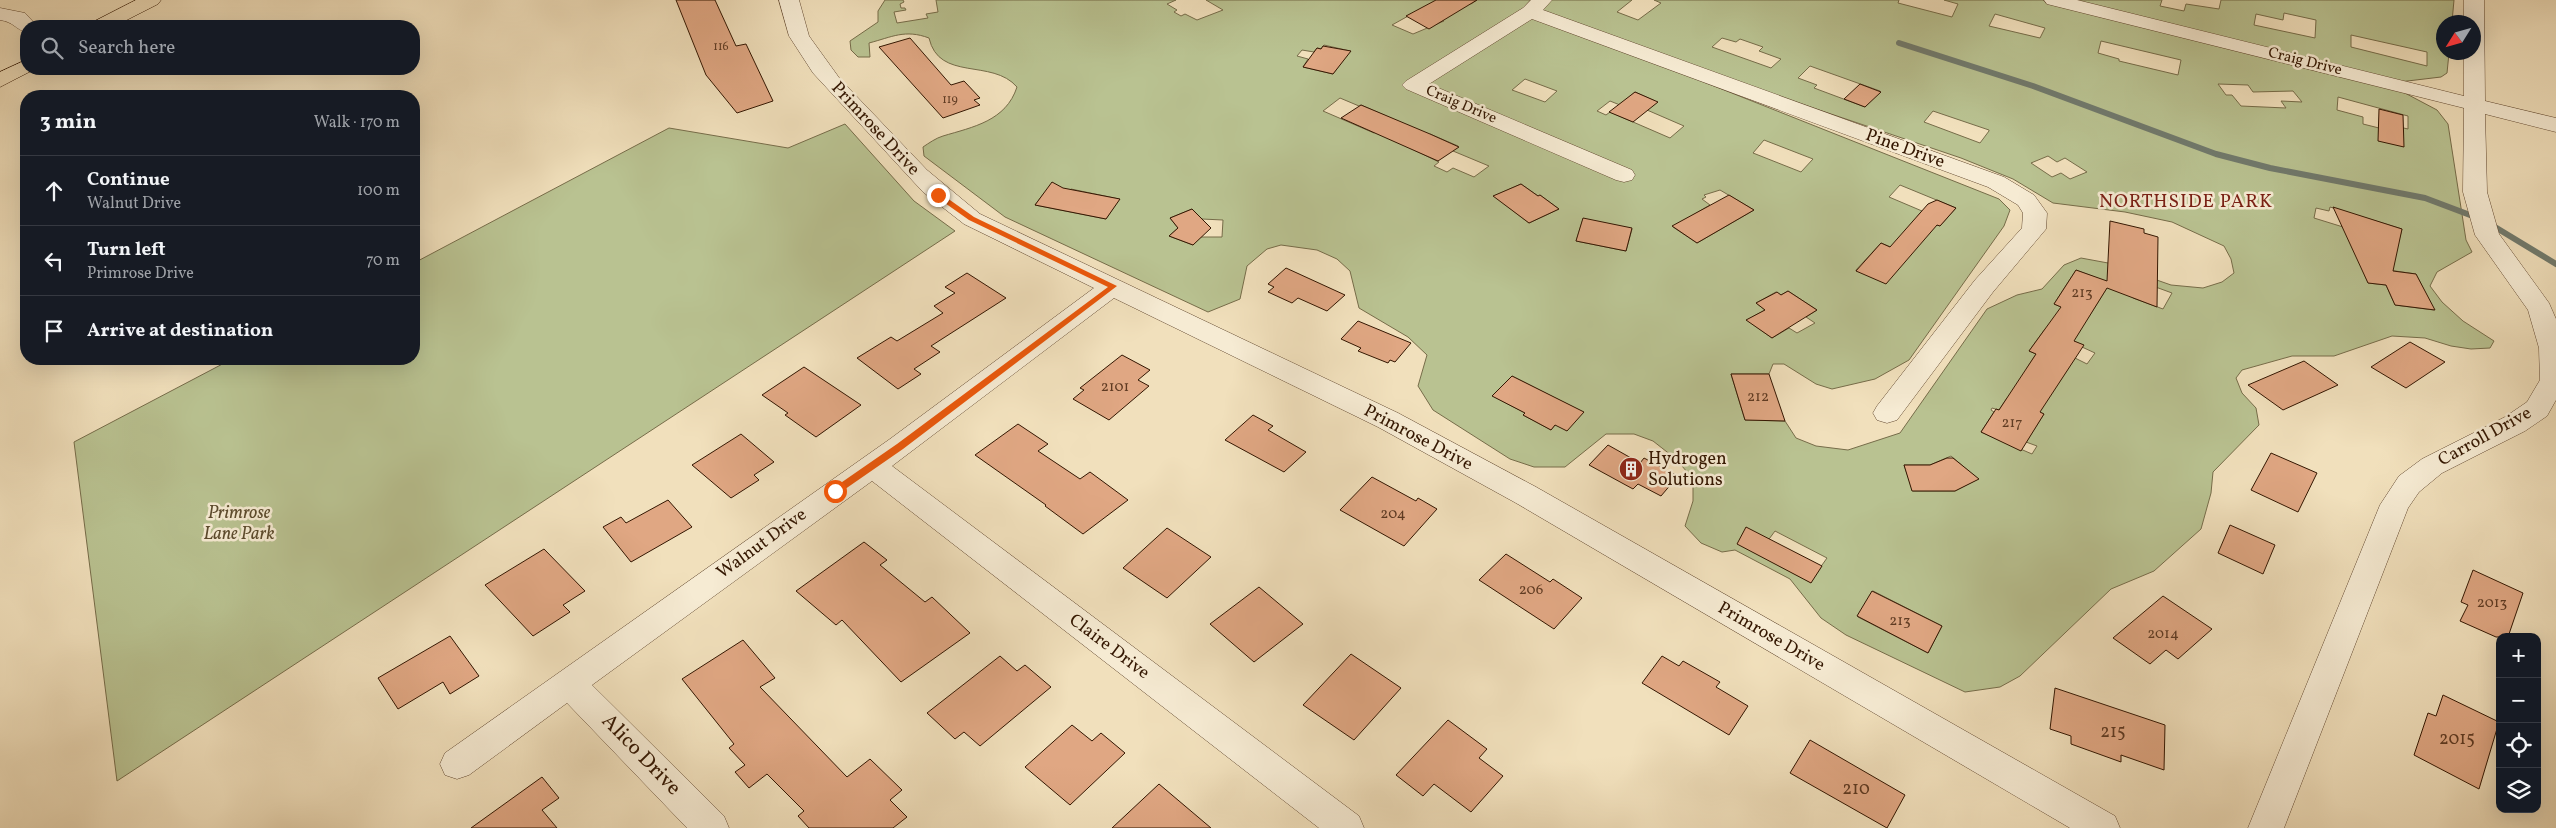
<!DOCTYPE html>
<html lang="en">
<head>
<meta charset="utf-8">
<style>
  :root { --surface:#171b24; --page:#20242c; --text:#f1f3f6; --muted:#9ea1a6; --line:#363941 }
  body { margin:0; font-family:Vollkorn,serif; background:var(--page); color:var(--text) }
  .controls { position:absolute; right:15px; bottom:15px; display:grid; overflow:hidden; border-radius:10px; box-shadow:0 5px 20px #0002 }
  .controls button { width:45px; height:45px; display:grid; place-items:center; padding:0; border:0; border-bottom:1px solid var(--line); background:var(--surface); color:var(--text); font:25px sans-serif }
  .compass { position:absolute; left:2436px; top:15px; width:45px; height:45px; border-radius:50%; background:var(--surface); box-shadow:0 5px 20px #0002; rotate:233deg }
  .stop { position:absolute; width:15px; height:15px; margin:-11px; border:4px solid #ea580c; border-radius:50%; background:#fff }
  .stop.end { background:#ea580c; border-color:#fff; box-shadow:0 1px 5px #0008 }
  .list { margin:0; padding:0; list-style:none }
  h2 { display:flex; justify-content:space-between; align-items:center; height:65px; margin:0; padding:0 20px; font-size:21px }
  h2 small { font-size:16px; font-weight:400; color:var(--muted) }
  .list li { display:grid; grid-template-columns:32px 1fr auto; gap:15px; align-items:center; box-sizing:border-box; height:70px; padding:0 20px; border-top:1px solid var(--line) }
  .list b { display:block; font-size:19px; white-space:nowrap }
  .list p { margin:0; font-size:16px; white-space:nowrap; color:var(--muted) }
  .list em { font-size:16px; font-style:normal; color:var(--muted) }
  .icon { flex:none; width:28px; height:28px; fill:none; stroke:currentColor; stroke-width:2; stroke-linecap:round; stroke-linejoin:round }
  .map { position:relative; flex:none; width:2556px; height:828px; overflow:hidden }
  .search { position:absolute; background:var(--surface); box-shadow:0 5px 20px #0002; left:20px; top:20px; width:400px; height:55px; display:flex; align-items:center; gap:12px; box-sizing:border-box; padding:0 18px; border-radius:20px; color:var(--muted); font-size:19px }
  .panel { position:absolute; background:var(--surface); box-shadow:0 5px 20px #0002; left:20px; top:90px; width:400px; height:275px; border-radius:20px }
  .map>svg:first-child { display:block }
</style>
</head>
<body>
<div class="map">
<svg width="2556" height="828" viewBox="0 0 2556 828">
  <rect width="100%" height="100%" fill="#f1e0bc"/>
  <filter id="stains"><feTurbulence type="fractalNoise" baseFrequency=".004" numOctaves="4"/><feColorMatrix values="0 0 0 0 .2 0 0 0 0 .09 0 0 0 0 .02 0 0 0 .5 -.17"/></filter>
  <radialGradient id="worn" r=".72"><stop offset=".6" stop-color="#630" stop-opacity="0"/><stop offset="1" stop-color="#630" stop-opacity=".3"/></radialGradient>
  <g fill="#b9c291" stroke="#766c49" fill-rule="evenodd">
    <path d="M885 0H903L904 2 900 4 901 8H905L906 10 894 12 897 23 928 18 926 14 938 12 936 0H1176L1167 4 1177 10 1174 12 1181 16 1185 14 1197 20 1223 10 1206 0H1461L1471 4 1477 0H1632L1617 12 1638 20 1661 3 1654 0H1899L1898 3 1952 17 1958 4 1944 0H2162L2160 6 2184 11 2186 4 2219 9 2221 0H2454L2452 22H2444V52L2449 53 2447 73 2441 77 2399 82 2403 92 2437 110 2448 124 2466 240 2472 252 2437 272 2430 286 2442 302 2463 321 2494 341 2490 348 2471 349 2451 346 2425 338 2392 336 2334 356H2292L2242 370 2236 378 2242 393 2256 408 2259 425 2213 472 2211 493 2201 529 2154 571 2111 589 2020 676 2000 687 1965 692 1846 635 1821 618 1790 579 1735 550 1722 552 1701 543 1685 526 1693 501V479L1676 459 1653 441 1634 434H1606L1565 467H1534L1510 459 1433 410 1418 386 1427 355 1408 337 1359 308 1350 271 1337 259 1317 250 1281 245 1267 249 1247 266 1240 299 1208 312 1005 217 924 156 923 147C929 143 936 138 943 136 973 127 1006 121 1017 87 992 58 939 82 929 38 905 29 892 37 869 43L870 57H858L851 50 850 41 878 22V11ZM2284 13 2316 20 2315 38 2254 25 2256 14 2283 20ZM1995 14 2045 28 2040 38 1989 26ZM1410 15 1441 19 1444 21 1413 34 1392 25ZM2351 35 2427 52V66L2351 47ZM1722 38 1736 42 1740 39 1763 47 1759 51 1781 59 1771 68 1712 47ZM2101 41 2181 60 2178 75 2119 61V59L2098 53ZM1324 45 1350 51 1333 74 1303 67 1308 59 1297 56 1302 50 1314 52 1317 48 1321 49ZM1810 66 1880 91V92L1865 107 1814 88 1817 85 1798 78ZM1710 73 1961 158 2013 179 2053 203 2125 212 2172 222 2224 246 2231 259 2234 273 2222 282 2203 288 2171 285 2108 263 2081 258 2064 265 2042 289 2017 295 1987 309 1900 433 1848 450 1816 446 1796 438 1785 421 1745 420 1731 374H1769L1773 364H1784L1816 384 1832 389 1875 379 1909 360 2004 226 2010 210 1999 199 1704 82ZM1525 79 1557 91 1545 102 1512 90ZM2218 84 2248 85 2253 92 2293 91 2302 102 2281 101 2286 108 2241 106 2232 95H2226ZM1635 92 1655 101 1647 110 1684 126 1670 138 1610 112 1606 115 1597 111 1610 101 1620 105ZM2338 97 2408 116V129L2395 126V132L2363 124V117L2337 110ZM1340 98 1359 106 1361 105 1393 119 1374 133 1323 111ZM1933 111 1989 130V131L1980 143 1924 122ZM1430 134 1458 146 1453 151 1489 166 1474 177 1453 168 1447 172 1434 166 1439 162 1410 148ZM1764 140 1813 159 1801 172 1753 153ZM2048 156 2057 162 2065 158 2087 172 2070 179 2061 173 2052 177 2031 163ZM1521 184 1538 196 1540 195 1559 209 1529 223 1494 196ZM1900 185 1956 208 1940 226 1917 217 1922 211 1889 197ZM1071 189 1119 199 1106 219 1035 205 1045 192 1066 196ZM1720 190 1754 210 1697 243 1673 227 1710 205 1702 199 1706 197 1704 195ZM2330 207 2402 229 2398 244 2314 218 2316 208 2329 211ZM1192 209 1202 219 1223 220 1222 237H1201L1193 245 1169 236 1178 228 1170 218ZM1583 219 1632 229 1626 251 1576 241ZM1881 243 1910 255 1856 271V270ZM2361 266 2416 274 2434 310 2395 305 2386 285 2368 283ZM2076 270 2110 283 2088 318 2054 304ZM2142 282 2172 293 2163 309 2133 298ZM1788 291 1817 310 1806 317 1815 323 1797 333 1789 328 1772 338 1747 320 1765 310 1756 303 1776 292 1781 295ZM2045 329 2083 345 2082 347 2095 353 2087 364 2075 358 2059 382 2027 368 2036 354 2029 351ZM1512 376 1583 412 1555 425 1551 430 1523 415 1525 413 1493 396ZM2007 398 2044 414 2026 442 2037 446 2032 454 1981 432 1994 412 1991 410 1992 408 1999 410ZM1951 456 1978 479 1955 491H1913L1904 465H1930ZM1775 531 1827 558 1810 582 1758 554ZM1873 591 1942 626 1928 653 1858 617Z"/>
    <polygon points="845,124 914,201 955,231 117,781 74,442 232,359 414,359 414,263 669,128 788,148"/>
  </g>
  <g fill="none" stroke-linecap="round" stroke-linejoin="round">
    <g stroke="#717a6d" stroke-width="6">
      <polyline points="1899,43 2033,86 2216,154 2270,168 2425,198 2478,218"/>
      <polyline points="2490,224 2556,264"/>
    </g>
  </g>
  <g fill="#e0a783" stroke="#331601">
    <polygon points="676,0 715,0 736,46 746,44 773,101 737,113 706,75"/>
    <polygon points="1436,0 1477,0 1429,29 1406,16"/>
    <polygon points="910,38 951,85 964,81 980,98 974,100 980,105 943,118 879,47"/>
    <polygon points="1323,46 1351,51 1333,74 1303,67 1317,48 1321,49"/>
    <polygon points="1860,84 1881,92 1865,107 1844,99"/>
    <polygon points="1635,92 1658,102 1633,122 1609,112"/>
    <polygon points="1361,105 1430,134 1459,147 1438,161 1341,118"/>
    <polygon points="2379,109 2403,115 2404,147 2378,141"/>
    <polygon points="1052,182 1063,188 1120,199 1106,219 1035,205"/>
    <polygon points="1521,184 1538,196 1540,195 1559,209 1529,223 1493,196"/>
    <polygon points="1729,195 1754,210 1697,243 1672,226"/>
    <polygon points="1937,200 1956,208 1940,226 1937,225 1886,284 1856,271 1881,243 1890,247 1928,204"/>
    <polygon points="2333,207 2402,229 2393,271 2416,274 2435,310 2395,305 2386,285 2368,283"/>
    <polygon points="1192,209 1211,228 1193,245 1169,236 1178,228 1170,218"/>
    <polygon points="1583,218 1632,228 1626,251 1576,241"/>
    <polygon points="2110,221 2144,229 2144,233 2158,237 2157,307 2107,288 2074,341 2084,345 2040,412 2044,414 2021,451 1981,432 1996,409 1999,410 2036,354 2029,351 2061,307 2054,304 2076,270 2107,281"/>
    <polygon points="1286,268 1345,295 1327,311 1298,298 1292,303 1268,292 1274,287 1268,284"/>
    <polygon points="967,273 1006,298 931,346 940,352 914,369 921,374 898,389 857,358 891,337 897,341 943,313 934,306 955,293 945,287"/>
    <polygon points="1788,291 1817,310 1772,338 1746,320 1765,310 1756,303 1777,292 1781,295"/>
    <polygon points="1358,321 1411,343 1395,362 1390,360 1388,363 1358,351 1361,348 1341,339"/>
    <polygon points="2410,342 2445,362 2406,388 2371,367"/>
    <polygon points="1122,355 1150,370 1138,380 1149,386 1109,420 1073,399 1084,390 1080,388"/>
    <polygon points="2304,361 2338,385 2283,410 2248,385"/>
    <polygon points="804,367 861,405 816,437 785,415 788,413 762,395"/>
    <polygon points="1731,374 1769,374 1785,421 1745,420"/>
    <polygon points="1512,376 1584,412 1567,431 1555,425 1551,430 1523,415 1525,413 1492,396"/>
    <polygon points="1253,415 1273,426 1268,430 1306,452 1284,472 1225,440"/>
    <polygon points="1018,424 1048,444 1038,451 1080,479 1090,472 1128,500 1083,534 1045,506 1046,505 975,455"/>
    <polygon points="741,434 774,462 754,475 759,480 731,498 692,465"/>
    <polygon points="1608,445 1640,463 1644,458 1678,476 1661,496 1638,484 1633,489 1589,465"/>
    <polygon points="2271,453 2317,473 2298,512 2251,490"/>
    <polygon points="1947,458 1953,458 1979,479 1955,491 1912,491 1904,465 1930,465"/>
    <polygon points="1372,477 1416,501 1418,498 1437,509 1404,546 1340,510"/>
    <polygon points="668,500 692,527 631,562 603,527 621,517 626,523"/>
    <polygon points="2230,525 2275,545 2263,574 2218,553"/>
    <polygon points="1746,527 1822,566 1811,583 1737,544"/>
    <polygon points="1167,528 1211,557 1167,598 1123,568"/>
    <polygon points="864,542 887,560 880,565 925,602 932,597 970,633 901,682 842,620 836,625 796,591"/>
    <polygon points="544,549 585,591 563,605 570,612 533,636 485,585"/>
    <polygon points="1506,554 1550,582 1553,579 1582,598 1554,629 1479,580"/>
    <polygon points="2473,570 2523,593 2508,637 2496,637 2460,621 2468,605 2461,602"/>
    <polygon points="1259,587 1303,624 1254,662 1210,624"/>
    <polygon points="1872,591 1942,626 1928,653 1857,616"/>
    <polygon points="2163,596 2212,629 2178,659 2166,650 2150,664 2113,638"/>
    <polygon points="450,636 479,676 450,694 443,682 398,709 378,678"/>
    <polygon points="743,640 775,678 760,687 847,777 870,759 902,790 890,800 907,817 893,828 809,828 798,816 804,811 767,774 749,788 735,772 745,765 729,748 734,744 682,679"/>
    <polygon points="1351,654 1401,688 1354,740 1303,705"/>
    <polygon points="1000,656 1017,671 1025,665 1051,687 980,746 964,732 955,739 927,713"/>
    <polygon points="1662,656 1679,666 1683,661 1720,682 1716,687 1748,706 1729,735 1642,683"/>
    <polygon points="2055,688 2165,725 2164,770 2121,755 2121,762 2071,744 2071,736 2050,729"/>
    <polygon points="2443,695 2499,722 2479,789 2414,755 2428,713 2436,716"/>
    <polygon points="1448,720 1487,749 1479,758 1503,776 1471,812 1434,784 1423,796 1396,775"/>
    <polygon points="1072,725 1092,741 1101,733 1125,753 1070,805 1025,767"/>
    <polygon points="1810,740 1905,795 1887,828 1790,773"/>
    <polygon points="542,777 559,798 542,810 557,828 471,828"/>
    <polygon points="1159,784 1211,828 1112,828"/>
  </g>
  <g fill="none" stroke-linecap="round" stroke-linejoin="round">
    <g stroke="#624830" stroke-width="1">
      <g id="minor">
        <polygon points="779,0 799,0 809,36 840,79 927,170 980,214 1398,413 1536,487 2115,816 2120,828 2070,828 1516,503 1378,427 1114,298 892,466 1359,816 1364,828 1319,828 872,481 592,685 724,816 729,828 687,828 567,703 469,775 457,779 445,775 440,764 445,753 890,439 1094,288 964,224 923,192 813,73 789,36"/>
        <polygon points="1531,0 1552,0 1543,10 2004,177 2034,195 2047,213 2046,229 1993,292 1897,420 1887,423 1877,420 1873,413 1877,406 1975,280 2022,228 2023,213 2018,205 1988,187 1532,19 1429,84 1632,170 1635,175 1632,180 1624,182 1616,180 1406,89 1402,85 1406,81 1523,8"/>
        <polygon points="2044,0 2077,0 2464,96 2464,52 2474,52 2474,22 2464,22 2464,0 2484,0 2485,101 2556,118 2556,132 2485,114 2487,192 2499,234 2549,303 2556,319 2556,400 2547,416 2525,431 2442,473 2419,492 2408,508 2284,828 2248,828 2380,505 2399,476 2422,459 2505,417 2527,402 2540,380 2539,348 2528,310 2475,235 2463,192 2464,108 2047,4"/>
        <path d="M0 8 25 13 37 26H26V32C15 29 14 22 0 20Z"/>
      </g>
    </g>
    <g stroke="#331601" stroke-width="1">
      <g id="major">
        <polygon points="136,0 161,0 158,4 115,26 90,26 93,22"/>
        <polygon points="26,60 26,69 34,69 33,70 0,87 0,72"/>
      </g>
    </g>
    <use href="#minor" fill="#f6ebd3" fill-rule="evenodd"/>
    <use href="#major" fill="#f1e0bc" fill-rule="evenodd"/>
  </g>
  <polygon fill="#ea580c" points="935,193 940,193 974,217 1117,286 903,449 838,494 832,494 832,489 897,444 1108,287 969,220 935,196"/>
  <defs>
    <g id="building-disc" transform="scale(1.25)"><circle r="9.5" fill="#8f2418" stroke="#f6ebd3"/><path d="M-4-6H4V6H1V3H-1V6H-4ZM-2.5-4.3h1.7v1.8h-1.7ZM.8-4.3h1.7v1.8H.8ZM-2.5-1h1.7V.8h-1.7ZM.8-1h1.7V.8H.8Z" fill="#fff"/></g>
  </defs>
  <g fill-rule="evenodd">
    <use href="#building-disc" x="1631" y="469"/>
  </g>
  <g text-anchor="middle" dominant-baseline="central" stroke-width="5" stroke-linejoin="round" paint-order="stroke">
    <g font-size="12" fill="#5e3a22">
      <text x="721" y="47">116</text>
      <text x="950" y="100">119</text>
    </g>
    <g font-size="15" fill="#331601" stroke="#f6ebd3">
      <text transform="translate(2305 62) rotate(14)">Craig Drive</text>
      <text transform="translate(1461 105) rotate(23)">Craig Drive</text>
    </g>
    <g font-size="15" fill="#5e3a22">
      <text x="2082" y="293">213</text>
      <text x="1115" y="387">2101</text>
      <text x="1758" y="397">212</text>
      <text x="2012" y="423">217</text>
      <text x="1393" y="514">204</text>
      <text x="1531" y="590">206</text>
      <text x="2492" y="603">2013</text>
      <text x="1900" y="621">213</text>
      <text x="2163" y="634">2014</text>
    </g>
    <g font-size="18" fill="#331601" stroke="#f6ebd3">
      <text transform="translate(875 129) rotate(47)">Primrose Drive</text>
      <text transform="translate(1905 149) rotate(20)">Pine Drive</text>
      <text transform="translate(2485 437) rotate(-29)">Carroll Drive</text>
      <text transform="translate(1418 438) rotate(28)">Primrose Drive</text>
      <text transform="translate(762 544) rotate(-36)">Walnut Drive</text>
      <text transform="translate(1771 637) rotate(30)">Primrose Drive</text>
      <text transform="translate(1109 647) rotate(37)">Claire Drive</text>
    </g>
    <g font-size="18" fill="#331601" stroke="#f6ebd3" text-anchor="start">
      <text x="1648" y="459">Hydrogen<tspan x="1648" dy="21">Solutions</tspan></text>
    </g>
    <g font-size="18" font-style="italic" fill="#5b4a2c" stroke="#f6ebd3">
      <text x="239" y="513">Primrose<tspan x="239" dy="21">Lane Park</tspan></text>
    </g>
    <g font-size="18" fill="#5e3a22">
      <text x="2113" y="732">215</text>
      <text x="2457" y="739">2015</text>
      <text x="1856" y="789">210</text>
    </g>
    <g font-size="19" letter-spacing="1" fill="#7a1f14" stroke="#f6ebd3">
      <text x="2186" y="202">NORTHSIDE PARK</text>
    </g>
    <g font-size="21" fill="#331601" stroke="#f6ebd3">
      <text transform="translate(641 755) rotate(46)">Alico Drive</text>
    </g>
  </g>
  <rect width="100%" height="100%" filter="url(#stains)"/>
  <rect width="100%" height="100%" fill="url(#worn)"/>
</svg>
<div class="controls">
<button>+</button>
<button>−</button>
<button><svg class="icon" aria-label="locate" viewBox="0 0 24 24"><circle cx="12" cy="12" r="6"/><path d="M12 2v4M12 18v4M2 12h4M18 12h4"/></svg></button>
<button><svg class="icon" aria-label="layers" viewBox="0 0 24 24"><path d="M12 4l9 5-9 5-9-5zM3 14l9 5 9-5"/></svg></button>
</div>
<svg class="compass" viewBox="-18 -18 36 36"><path d="M0-13l5 13h-10z" fill="#e53935"/><path d="M0 13l5-13h-10z" fill="#9ea1a6"/></svg>
<div class="stop" style="left:835px;top:491px"></div>
<div class="stop end" style="left:938px;top:195px"></div>
<div class="search"><svg class="icon" aria-label="search" viewBox="0 0 24 24"><circle cx="10" cy="10" r="6"/><path d="M15 15l6 6"/></svg>Search here</div>
<section class="panel">
<h2>3 min<small>Walk · 170 m</small></h2>
<ul class="list">
<li><svg class="icon" aria-label="ahead" viewBox="0 0 24 24"><path d="M12 20V5M6 11l6-6 6 6"/></svg><div><b>Continue</b><p>Walnut Drive</p></div><em>100 m</em></li>
<li><svg class="icon" aria-label="left" viewBox="0 0 24 24"><path d="M17 20v-9H6M10 6l-5 5 5 5"/></svg><div><b>Turn left</b><p>Primrose Drive</p></div><em>70 m</em></li>
<li><svg class="icon" aria-label="arrive" viewBox="0 0 24 24"><path d="M6 21V4h12l-3 4 3 4H6"/></svg><div><b>Arrive at destination</b></div></li>
</ul>
</section>
</div>
</body>
</html>
